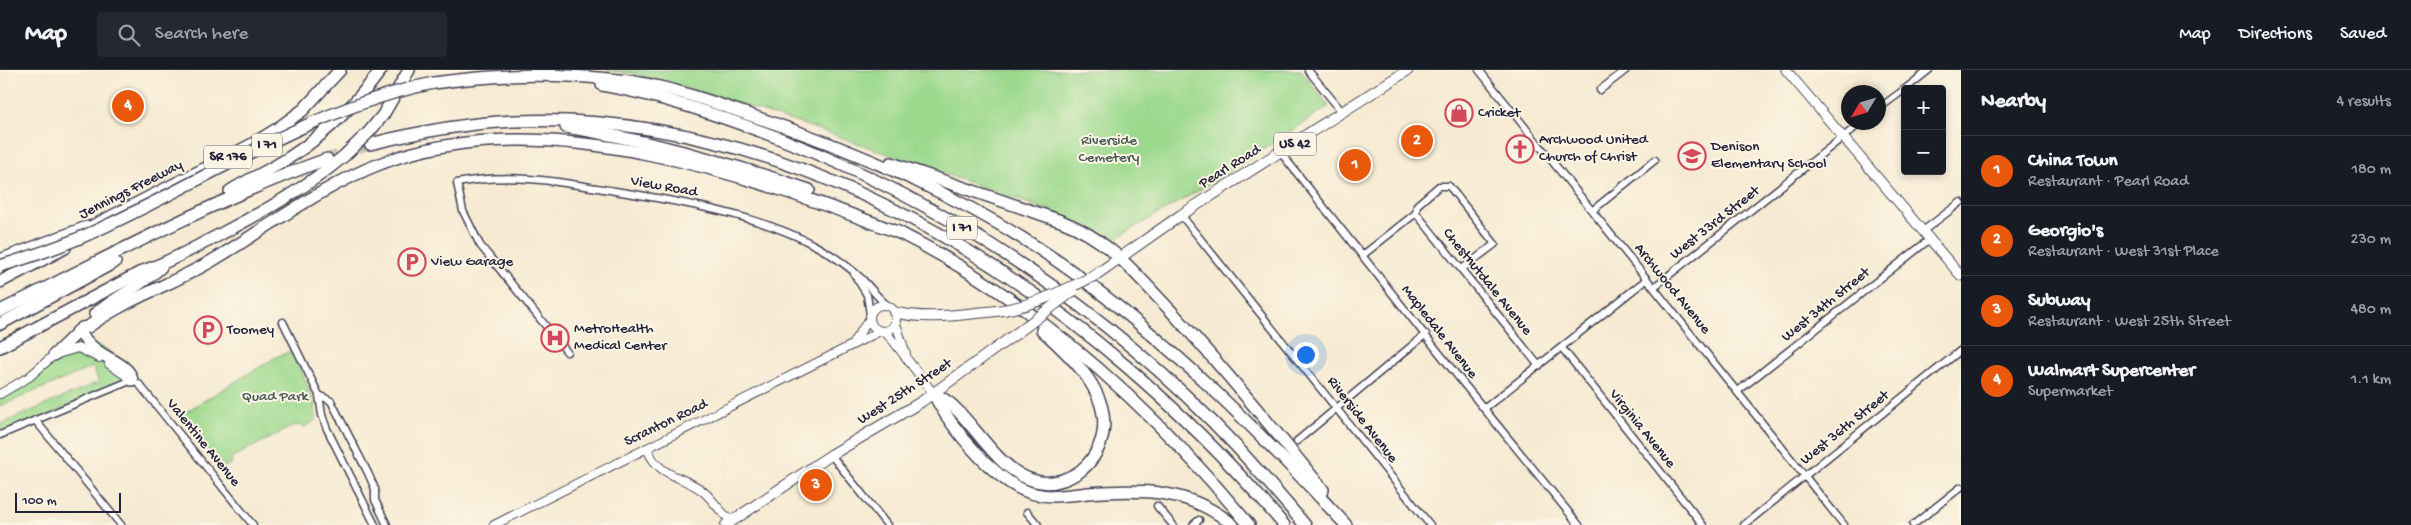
<!DOCTYPE html>
<html lang="en">
<head>
<meta charset="utf-8">
<style>
  :root { --surface:#171b24; --page:#242831; --text:#f1f3f6; --muted:#9ea1a6; --line:#363941; --accent:#ea580c }
  body { margin:0; font-family:"Gochi Hand",sans-serif; background:var(--page); color:var(--text) }
  .controls { position:absolute; right:15px; top:15px; display:grid; overflow:hidden; border-radius:5px; box-shadow:0 2px 8px #0003 }
  .controls button { width:45px; height:45px; display:grid; place-items:center; padding:0; border:0; border-bottom:1px solid var(--line); background:var(--surface); color:var(--text); font:25px sans-serif }
  .compass { position:absolute; left:1841px; top:15px; width:45px; height:45px; border-radius:50%; background:var(--surface); box-shadow:0 2px 8px #0003; rotate:232deg }
  .scale { position:absolute; left:15px; bottom:12px; width:106px; box-sizing:border-box; padding-left:5px; border:2px solid #22223b; border-top:0; font-size:14px; line-height:18px; white-space:nowrap; color:#22223b; -webkit-text-stroke:4px #fcf5e5; paint-order:stroke }
  .you { position:absolute; left:1305px; top:284px; width:18px; height:18px; margin:-12px; border:4px solid #fff; border-radius:50%; background:#1a73e8; box-shadow:0 0 0 8px #1a73e833 }
  .badge { display:grid; place-items:center; width:32px; height:32px; border-radius:50%; background:var(--accent); color:#fff; font-size:16px; font-weight:700 }
  .pin { position:absolute; translate:-50% -50%; border:2px solid #fff; box-shadow:0 1px 5px #0006 }
  .list { margin:0; padding:0; list-style:none }
  h2 { display:flex; justify-content:space-between; align-items:center; height:65px; margin:0; padding:0 20px; font-size:21px }
  h2 small { font-size:16px; font-weight:400; color:var(--muted) }
  .list li { display:grid; grid-template-columns:32px 1fr auto; gap:15px; align-items:center; box-sizing:border-box; height:70px; padding:0 20px; border-top:1px solid var(--line) }
  .list b { display:block; font-size:19px; white-space:nowrap }
  .list p { margin:0; font-size:16px; white-space:nowrap; color:var(--muted) }
  .list em { font-size:16px; font-style:normal; color:var(--muted) }
  .icon { flex:none; width:28px; height:28px; fill:none; stroke:currentColor; stroke-width:2; stroke-linecap:round; stroke-linejoin:round }
  .map { position:relative; flex:none; width:1961px; height:455px; overflow:hidden }
  header { display:flex; align-items:center; gap:30px; box-sizing:border-box; height:70px; padding:0 25px; background:var(--surface); border-bottom:1px solid var(--line) }
  header strong { font-size:24px }
  nav { display:flex; gap:28px; margin-inline-start:auto; font-size:18px }
  .search { width:350px; height:45px; background:var(--page); display:flex; align-items:center; gap:12px; box-sizing:border-box; padding:0 18px; border-radius:5px; color:var(--muted); font-size:19px }
  main { display:flex }
  aside { flex:1; background:var(--surface) }
  .map>svg:first-child { display:block }
</style>
</head>
<body>
<header>
<strong>Map</strong>
<div class="search"><svg class="icon" aria-label="search" viewBox="0 0 24 24"><circle cx="10" cy="10" r="6"/><path d="M15 15l6 6"/></svg>Search here</div>
<nav><a>Map</a><a>Directions</a><a>Saved</a></nav>
</header>
<main>
<div class="map">
<svg width="1961" height="455" viewBox="0 0 1961 455">
  <rect width="100%" height="100%" fill="#fcf5e5"/>
  <filter id="ink" filterUnits="userSpaceOnUse"><feTurbulence type="fractalNoise" baseFrequency=".02" numOctaves="2"/><feDisplacementMap in="SourceGraphic" scale="10" xChannelSelector="R" yChannelSelector="G"/><feConvolveMatrix kernelMatrix="1 2 1 2 8 2 1 2 1" color-interpolation-filters="sRGB"/></filter>
  <filter id="wash" filterUnits="userSpaceOnUse"><feTurbulence type="fractalNoise" baseFrequency=".0096" numOctaves="4" result="noise"/><feDisplacementMap in="SourceGraphic" scale="20" xChannelSelector="R" yChannelSelector="G"/><feGaussianBlur stdDeviation="1.12" result="paint"/><feColorMatrix in="noise" values="0 0 0 0 0 0 0 0 0 0 0 0 0 0 0 0 0 1.4 0 .05"/><feComposite in="paint" operator="in"/></filter>
  <g filter="url(#wash)">
    <rect width="100%" height="100%" fill="#f6ead2"/>
    <g fill="#9cd98d" stroke="#5f7e64">
      <polygon points="607,0 1301,0 1329,36 1220,108 1113,170 1056,143 814,58 704,23 638,5"/>
      <path d="M91 275C111 276 122 295 135 309L0 365V354L99 312 93 297 0 336V324C26 308 61 280 91 275Z"/>
      <path d="M291 281C299 293 318 336 316 350L303 358 302 356 295 355 231 388 232 393 222 398 179 346 276 287Z"/>
    </g>
  </g>
  <g filter="url(#ink)">
    <g fill="none" stroke-linecap="round" stroke-linejoin="round">
      <polyline stroke="#ccc2b4" stroke-width="11" stroke-dasharray="11 5.5" stroke-linecap="butt" points="327,89 370,74"/>
      <g stroke="#424052" stroke-width="9">
        <g id="minor">
          <polyline points="1308,0 1343,43"/>
          <polyline points="1479,0 1844,455"/>
          <polyline points="1905,19 1929,0"/>
          <polyline points="1600,20 1626,0"/>
          <polyline points="1878,39 1905,19"/>
          <polyline points="1281,83 1463,313 1579,455"/>
          <polyline points="1593,140 1655,90"/>
          <polyline points="1416,143 1539,296"/>
          <polyline points="1181,145 1430,455"/>
          <polyline points="1923,161 1961,132"/>
          <polyline points="1363,185 1416,143 1417,135 1439,116 1449,116 1495,174 1462,199"/>
          <polyline points="854,204 867,225 870,244"/>
          <polyline points="1654,217 1862,52"/>
          <polyline points="283,252 319,325 322,345 327,359 375,455"/>
          <polyline points="1562,278 1703,455"/>
          <path d="M567 282 480 175 463 141 457 113C510 102 562 112 615 121 678 131 760 145 816 176 833 185 848 196 862 209 871 218 878 228 888 236"/>
          <polyline points="1738,321 1930,169"/>
          <polyline points="319,325 331,331 368,403 375,419 375,430 387,455"/>
          <polyline points="1485,338 1647,209"/>
          <polyline points="35,350 121,455"/>
          <polyline points="0,365 132,310 139,314 253,455"/>
          <polyline points="1297,371 1426,264"/>
          <polyline points="831,385 887,455"/>
          <polyline points="1157,436 1173,455"/>
          <polyline points="1027,442 1038,455"/>
          <polyline points="1193,455 1199,450"/>
          <polyline points="1744,455 1961,280"/>
          <polyline points="1913,455 1961,417"/>
        </g>
      </g>
      <g stroke="#424052" stroke-width="10">
        <g id="tertiary">
          <circle cx="883" cy="248" r="13"/>
          <polyline points="895,251 906,284"/>
          <polyline points="884,261 894,272 933,323"/>
          <polyline points="854,271 870,248"/>
          <polyline points="109,294 132,310"/>
          <polyline points="0,324 29,307 54,285 78,278 99,288"/>
          <path d="M647 378C659 410 686 405 705 423 715 432 720 443 732 451"/>
          <polyline points="494,455 880,261"/>
        </g>
      </g>
      <g stroke="#424052" stroke-width="11">
        <polyline id="secondary" points="1786,0 1961,206"/>
      </g>
      <g stroke="#424052" stroke-width="12">
        <g id="primary">
          <polyline points="1094,206 1181,145 1408,0"/>
          <path d="M894 242C925 250 956 245 987 242"/>
          <polyline points="726,455 831,385 921,332 1017,263"/>
        </g>
      </g>
      <g stroke="#424052" stroke-width="14">
        <g id="motorway">
          <path d="M434 13C495 4 558 3 619 10 661 14 707 30 747 44 860 82 973 130 1070 200 1172 274 1261 363 1346 455"/>
          <path d="M602 15C661 25 720 46 776 67 949 134 1108 240 1235 375 1259 401 1282 428 1305 455"/>
          <path d="M566 57C649 70 729 93 809 120"/>
          <polyline points="369,62 383,45 409,0"/>
          <path d="M370 74C418 62 465 53 515 51 818 40 1095 233 1284 455"/>
          <path d="M891 93 1061 151C1112 171 1134 203 1171 241 1224 299 1274 359 1323 420"/>
          <path d="M230 121C245 111 262 104 277 95 317 72 353 38 381 0"/>
          <path d="M896 161C1034 230 1151 336 1249 455"/>
          <polyline points="81,162 249,76 277,59 303,40 340,0"/>
          <polyline points="0,190 87,157"/>
          <polyline points="0,212 65,178"/>
          <path d="M0 241C108 187 213 130 327 89"/>
          <path d="M95 244C116 227 141 216 161 197"/>
          <polyline points="0,254 115,192"/>
          <path d="M78 261C84 268 88 274 95 279 106 289 129 294 132 310"/>
          <path d="M0 277 143 201C170 192 194 178 219 165 263 142 306 118 344 86"/>
          <path d="M54 285 82 258 88 257C127 228 174 214 215 189 270 156 322 116 382 93 542 32 751 105 902 164"/>
          <path d="M933 323C940 327 949 331 955 338 979 361 999 399 1032 410 1049 416 1065 411 1079 402 1091 393 1098 382 1102 368 1113 324 1071 286 1042 260"/>
          <path d="M934 324C950 357 998 416 1035 424 1052 428 1071 425 1088 423 1141 419 1189 418 1233 455"/>
        </g>
      </g>
      <use href="#minor" stroke="#fff" stroke-width="6"/>
      <use href="#tertiary" stroke="#fff" stroke-width="8"/>
      <use href="#secondary" stroke="#fff" stroke-width="9"/>
      <use href="#primary" stroke="#fff" stroke-width="10"/>
      <use href="#motorway" stroke="#fff" stroke-width="11"/>
      <g stroke="#424052" stroke-width="12" stroke-linecap="butt">
        <g id="primary-bridge">
          <path d="M987 242C1027 239 1059 223 1094 206"/>
          <polyline points="1017,263 1073,221"/>
        </g>
      </g>
      <g stroke="#424052" stroke-width="14" stroke-linecap="butt">
        <g id="motorway-bridge">
          <polyline points="344,86 369,62"/>
          <path d="M0 196C37 185 76 171 110 154 216 104 318 36 434 13"/>
        </g>
      </g>
      <use href="#primary-bridge" stroke="#fff" stroke-width="10"/>
      <use href="#motorway-bridge" stroke="#fff" stroke-width="11"/>
    </g>
  </g>
  <defs>
    <g id="shop-ring" transform="scale(1.4375)"><circle r="9.5" fill="#fcf5e5" stroke="#d1495b" stroke-width="1.5"/><path d="M-5-2.5h2.3a2.7 3.5 0 0 1 5.4 0H5L5.5 6h-11ZM-1.5-2.5h3a1.5 2.3 0 0 0-3 0Z" fill="#d1495b"/></g>
    <g id="church-ring" transform="scale(1.4375)"><circle r="9.5" fill="#fcf5e5" stroke="#d1495b" stroke-width="1.5"/><path d="M-1.2-6h2.4v3.5h3.3v2.4h-3.3V6h-2.4V-.1h-3.3v-2.4h3.3Z" fill="#d1495b"/></g>
    <g id="school-ring" transform="scale(1.4375)"><circle r="9.5" fill="#fcf5e5" stroke="#d1495b" stroke-width="1.5"/><path d="M0-5L7-2L0 1L-7-2ZM-4 1L0 2.5L4 1V4Q0 6-4 4Z" fill="#d1495b"/></g>
    <g id="parking-ring" transform="scale(1.4375)"><circle r="9.5" fill="#fcf5e5" stroke="#d1495b" stroke-width="1.5"/><path d="M-3.5-5.5H1a3.5 3.5 0 0 1 0 7H-1V5.5H-3.5ZM-1-3.4V-.6H.8a1.4 1.4 0 0 0 0-2.8Z" fill="#d1495b"/></g>
    <g id="hospital-ring" transform="scale(1.4375)"><circle r="9.5" fill="#fcf5e5" stroke="#d1495b" stroke-width="1.5"/><path d="M-5-5h3v3.5h4V-5h3V5h-3V1.5h-4V5h-3Z" fill="#d1495b"/></g>
  </defs>
  <g fill-rule="evenodd">
    <use href="#shop-ring" x="1459" y="43"/>
    <use href="#church-ring" x="1520" y="79"/>
    <use href="#school-ring" x="1692" y="86"/>
    <use href="#parking-ring" x="412" y="192"/>
    <use href="#parking-ring" x="208" y="260"/>
    <use href="#hospital-ring" x="555" y="268"/>
  </g>
  <g text-anchor="middle" dominant-baseline="central" stroke-width="4" stroke-linejoin="round" paint-order="stroke">
    <g fill="#fcf5e5" stroke="#63616e" stroke-width="1">
      <rect x="1274" y="62.5" width="42" height="23" rx="4"/>
      <rect x="252" y="63.5" width="30" height="23" rx="4"/>
      <rect x="204" y="75.5" width="48" height="23" rx="4"/>
      <rect x="947" y="146.5" width="30" height="23" rx="4"/>
    </g>
    <g font-size="14" font-weight="bold" fill="#22223b">
      <text x="1295" y="74">US 42</text>
      <text x="267" y="75">I 71</text>
      <text x="228" y="87">SR 176</text>
      <text x="962" y="158">I 71</text>
    </g>
    <g font-size="15" fill="#22223b" stroke="#fcf5e5" text-anchor="start">
      <text x="1478" y="43">Cricket</text>
      <text x="1539" y="70">Archwood United<tspan x="1539" dy="17">Church of Christ</tspan></text>
      <text x="1711" y="77">Denison<tspan x="1711" dy="17">Elementary School</tspan></text>
      <text x="431" y="192">View Garage</text>
      <text x="574" y="259">MetroHealth<tspan x="574" dy="17">Medical Center</tspan></text>
      <text x="227" y="260">Toomey</text>
    </g>
    <g font-size="15" fill="#475954" stroke="#fcf5e5">
      <text x="1109" y="71">Riverside<tspan x="1109" dy="17">Cemetery</tspan></text>
      <text x="275" y="327">Quad Park</text>
    </g>
    <g font-size="15" fill="#22223b" stroke="#fcf5e5">
      <text transform="translate(1230 97) rotate(-32)">Pearl Road</text>
      <text transform="translate(664 117) rotate(10)">View Road</text>
      <text transform="translate(131 120) rotate(-27)">Jennings Freeway</text>
      <text transform="translate(1715 153) rotate(-38)">West 33rd Street</text>
      <text transform="translate(1487 212) rotate(51)">Chestnutdale Avenue</text>
      <text transform="translate(1672 219) rotate(51)">Archwood Avenue</text>
      <text transform="translate(1826 235) rotate(-39)">West 34th Street</text>
      <text transform="translate(1439 262) rotate(52)">Mapledale Avenue</text>
      <text transform="translate(905 322) rotate(-33)">West 25th Street</text>
      <text transform="translate(1362 350) rotate(52)">Riverside Avenue</text>
      <text transform="translate(666 353) rotate(-26)">Scranton Road</text>
      <text transform="translate(1845 358) rotate(-39)">West 36th Street</text>
      <text transform="translate(1642 359) rotate(51)">Virginia Avenue</text>
      <text transform="translate(203 373) rotate(51)">Valentine Avenue</text>
    </g>
  </g>
</svg>
<div class="controls">
<button>+</button>
<button>−</button>
</div>
<svg class="compass" viewBox="-18 -18 36 36"><path d="M0-13l5 13h-10z" fill="#e53935"/><path d="M0 13l5-13h-10z" fill="#9ea1a6"/></svg>
<div class="scale">100 m</div>
<div class="you"></div>
<div class="pin badge" style="left:1355px;top:95px">1</div>
<div class="pin badge" style="left:1417px;top:71px">2</div>
<div class="pin badge" style="left:816px;top:415px">3</div>
<div class="pin badge" style="left:128px;top:36px">4</div>
</div>
<aside>
<h2>Nearby<small>4 results</small></h2>
<ul class="list">
<li><span class="badge">1</span><div><b>China Town</b><p>Restaurant · Pearl Road</p></div><em>180 m</em></li>
<li><span class="badge">2</span><div><b>Georgio's</b><p>Restaurant · West 31st Place</p></div><em>230 m</em></li>
<li><span class="badge">3</span><div><b>Subway</b><p>Restaurant · West 25th Street</p></div><em>480 m</em></li>
<li><span class="badge">4</span><div><b>Walmart Supercenter</b><p>Supermarket</p></div><em>1.1 km</em></li>
</ul>
</aside>
</main>
</body>
</html>
